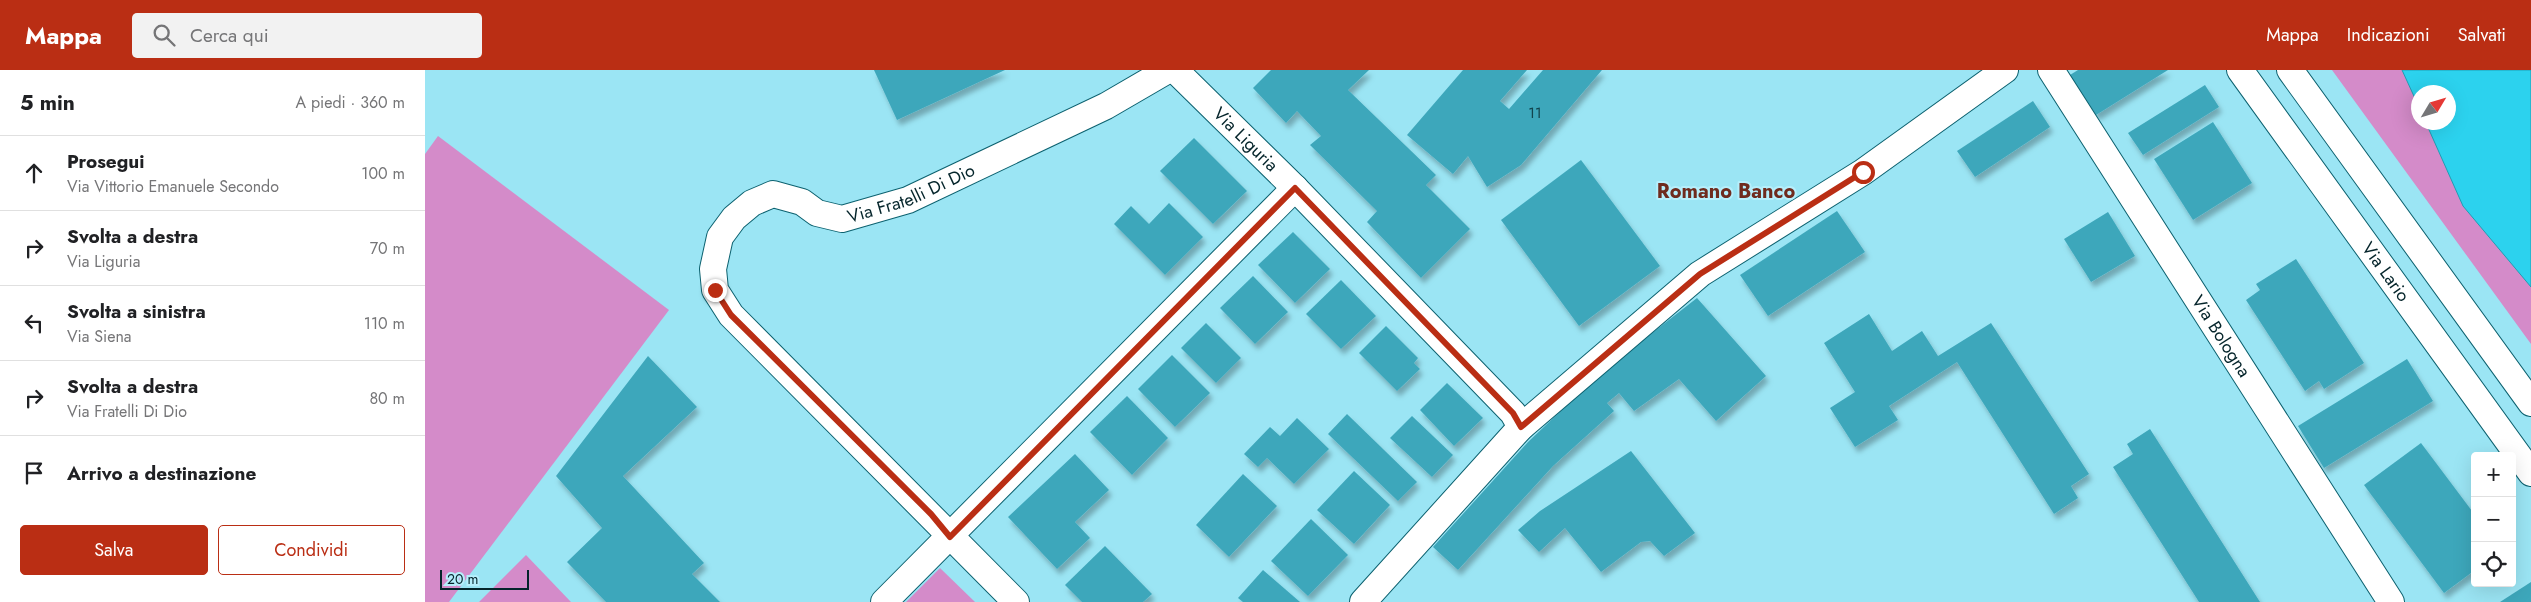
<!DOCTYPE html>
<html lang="it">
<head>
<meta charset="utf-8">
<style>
  :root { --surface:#fff; --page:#f2f2f2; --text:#202124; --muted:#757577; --line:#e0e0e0; --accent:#ba2e14 }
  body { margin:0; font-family:Jost,sans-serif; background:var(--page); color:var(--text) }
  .controls { position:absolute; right:15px; bottom:15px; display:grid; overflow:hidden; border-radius:5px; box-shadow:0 5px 20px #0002 }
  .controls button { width:45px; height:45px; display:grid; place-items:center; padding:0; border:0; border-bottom:1px solid var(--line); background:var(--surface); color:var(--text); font:25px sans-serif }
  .compass { position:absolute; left:1986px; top:15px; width:45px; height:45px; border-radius:50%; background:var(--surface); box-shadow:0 5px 20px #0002; rotate:52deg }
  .scale { position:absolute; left:15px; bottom:12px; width:89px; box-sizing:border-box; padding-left:5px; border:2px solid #04242a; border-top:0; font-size:14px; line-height:18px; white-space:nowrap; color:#04242a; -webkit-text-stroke:4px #b6effc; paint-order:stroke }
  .stop { position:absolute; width:15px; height:15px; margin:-11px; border:4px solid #ba2e14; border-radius:50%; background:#fff }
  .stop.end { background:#ba2e14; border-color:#fff; box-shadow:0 1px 5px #0008 }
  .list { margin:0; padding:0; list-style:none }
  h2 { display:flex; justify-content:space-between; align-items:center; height:65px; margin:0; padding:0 20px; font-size:21px }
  h2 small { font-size:16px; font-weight:400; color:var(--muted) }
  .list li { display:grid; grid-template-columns:32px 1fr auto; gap:15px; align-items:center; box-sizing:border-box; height:75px; padding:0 20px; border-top:1px solid var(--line) }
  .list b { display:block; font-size:19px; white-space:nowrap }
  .list p { margin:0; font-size:16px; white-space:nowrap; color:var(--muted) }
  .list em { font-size:16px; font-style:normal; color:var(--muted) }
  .actions { display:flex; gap:10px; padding:15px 20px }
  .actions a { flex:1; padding:11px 0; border:1px solid var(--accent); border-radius:5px; text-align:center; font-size:18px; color:var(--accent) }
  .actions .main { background:var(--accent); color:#fff }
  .icon { flex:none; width:28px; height:28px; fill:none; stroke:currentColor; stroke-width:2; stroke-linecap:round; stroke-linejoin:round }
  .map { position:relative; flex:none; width:2106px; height:532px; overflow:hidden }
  header { display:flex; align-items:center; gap:30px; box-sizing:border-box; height:70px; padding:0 25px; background:var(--accent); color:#fff }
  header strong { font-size:24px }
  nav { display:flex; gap:28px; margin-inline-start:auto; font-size:18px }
  .search { width:350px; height:45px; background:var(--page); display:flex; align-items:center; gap:12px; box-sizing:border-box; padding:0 18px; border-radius:5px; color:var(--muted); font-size:19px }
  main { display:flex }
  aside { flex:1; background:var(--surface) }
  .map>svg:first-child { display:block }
</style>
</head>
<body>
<header>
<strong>Mappa</strong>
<div class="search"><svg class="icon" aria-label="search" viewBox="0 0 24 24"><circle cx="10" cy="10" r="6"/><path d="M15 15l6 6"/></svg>Cerca qui</div>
<nav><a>Mappa</a><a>Indicazioni</a><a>Salvati</a></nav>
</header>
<main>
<aside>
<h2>5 min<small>A piedi · 360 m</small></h2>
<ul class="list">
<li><svg class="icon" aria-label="ahead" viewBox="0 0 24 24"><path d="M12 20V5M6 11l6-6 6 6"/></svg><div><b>Prosegui</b><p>Via Vittorio Emanuele Secondo</p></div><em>100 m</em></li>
<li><svg class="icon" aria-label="right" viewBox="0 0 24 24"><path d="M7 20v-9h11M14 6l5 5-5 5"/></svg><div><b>Svolta a destra</b><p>Via Liguria</p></div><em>70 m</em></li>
<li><svg class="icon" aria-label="left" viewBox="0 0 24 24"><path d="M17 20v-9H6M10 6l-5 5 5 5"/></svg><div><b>Svolta a sinistra</b><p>Via Siena</p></div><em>110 m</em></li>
<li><svg class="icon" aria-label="right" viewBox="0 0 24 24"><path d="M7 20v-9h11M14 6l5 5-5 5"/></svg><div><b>Svolta a destra</b><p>Via Fratelli Di Dio</p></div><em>80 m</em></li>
<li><svg class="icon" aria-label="arrive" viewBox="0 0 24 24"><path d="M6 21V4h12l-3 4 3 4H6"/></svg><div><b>Arrivo a destinazione</b></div></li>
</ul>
<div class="actions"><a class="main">Salva</a><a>Condividi</a></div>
</aside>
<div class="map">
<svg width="2106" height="532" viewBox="0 0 2106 532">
  <defs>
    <filter id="shadow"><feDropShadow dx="3" dy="5.5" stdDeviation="2.5" flood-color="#0004"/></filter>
  </defs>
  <rect width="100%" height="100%" fill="#9be5f4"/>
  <g fill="#d48bc9" fill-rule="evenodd">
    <path d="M1907 0H2106V274ZM1994 22H2024V52H1994Z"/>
    <polygon points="13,66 244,240 24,532 0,532 0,84"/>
    <polygon points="101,485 146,532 54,532"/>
    <polygon points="515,498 550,532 481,532"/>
  </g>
  <polygon fill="#2cd2ee" stroke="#209eb3" points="1977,0 2106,0 2106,217 2038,136 2001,53 2024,52 2024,22 1994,22 1993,35"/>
  <g fill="#3ea7bb" filter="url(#shadow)">
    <polygon points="449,0 580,0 472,50"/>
    <polygon points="846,0 944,0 923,20 1011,105 1001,115 1045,159 996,208 942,152 952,141 885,75 896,66 872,41 861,53 828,18"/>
    <polygon points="1038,0 1102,0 1075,31 1084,39 1118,0 1177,0 1096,95 1062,117 1043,86 1028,104 982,65"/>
    <polygon points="1653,0 1743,0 1671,45 1645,5"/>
    <polygon points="1780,15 1794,37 1718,85 1703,63"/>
    <polygon points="1608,31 1625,57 1550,107 1532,81"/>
    <polygon points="1788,52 1827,113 1768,150 1729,89"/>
    <polygon points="769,68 822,121 788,154 735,101"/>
    <polygon points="1156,90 1235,196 1154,256 1076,150"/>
    <polygon points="744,133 778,167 740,205 689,154 706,136 724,154"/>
    <polygon points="1412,141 1440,182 1343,246 1315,205"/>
    <polygon points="1683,142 1710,186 1666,212 1639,169"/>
    <polygon points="868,162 905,199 870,233 833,195"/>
    <polygon points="1871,189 1939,293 1899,319 1894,311 1880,321 1821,230 1835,220 1831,214"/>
    <polygon points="828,206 863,242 830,274 795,238"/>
    <polygon points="916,210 951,246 916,279 881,244"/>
    <polygon points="1272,228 1341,306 1291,351 1254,309 1209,341 1194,323 1182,333 1189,341 1128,396 1033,500 1008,477 1103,372 1177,302"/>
    <polygon points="1444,244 1467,281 1497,261 1513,286 1566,253 1664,404 1646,416 1653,428 1629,444 1532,292 1464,336 1473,350 1430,377 1405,338 1430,322 1399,273"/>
    <polygon points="781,253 816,288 791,313 756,278"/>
    <polygon points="961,256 993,288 989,293 995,299 972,321 934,283"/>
    <polygon points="747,285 785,323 750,357 713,319"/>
    <polygon points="223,286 272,337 198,406 279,493 267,504 295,532 181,532 142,492 177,458 131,406"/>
    <polygon points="1982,289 2008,331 1899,398 1873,356"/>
    <polygon points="1022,313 1058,348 1029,376 995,340"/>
    <polygon points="702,326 743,368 707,405 665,362"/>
    <polygon points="922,344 992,412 973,431 903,364"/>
    <polygon points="987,346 1028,385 1007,407 965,368"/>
    <polygon points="872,348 904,379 869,414 842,388 833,397 819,384 845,357 855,366"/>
    <polygon points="1725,359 1835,532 1774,532 1688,397 1708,384 1702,374"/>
    <polygon points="1996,373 2050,445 2050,500 2019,523 1939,415"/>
    <polygon points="1206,381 1270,463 1239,486 1225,471 1216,472 1176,502 1140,458 1114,482 1093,460 1115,441"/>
    <polygon points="650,384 684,420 650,452 665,468 632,499 583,447"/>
    <polygon points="929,401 965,435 929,474 892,440"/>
    <polygon points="818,404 852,436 804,487 771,455"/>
    <polygon points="886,449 923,485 883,526 846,491"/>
    <polygon points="680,476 727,524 718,532 657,532 640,515"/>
    <polygon points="838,500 875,532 818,532 813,528"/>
    <polygon points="2106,512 2106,532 2075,532"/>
  </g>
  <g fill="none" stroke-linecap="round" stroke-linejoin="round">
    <g stroke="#0c616f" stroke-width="28">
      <g id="street">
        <path id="s1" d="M750 0 870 118 1088 343 1096 357"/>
        <path id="s2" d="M1626 0 1966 532"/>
        <path id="s3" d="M1815 0 2106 403"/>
        <polyline points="1865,0 2106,333"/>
        <polyline points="459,532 870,118"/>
        <path id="s4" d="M591 532 306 245 290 220 288 199 295 167 309 148 327 133 348 124 377 132 392 143 417 149 483 130 681 36 743 0"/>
        <polyline points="938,532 1096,357 1275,204 1438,102 1580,0"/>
      </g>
    </g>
    <use href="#street" stroke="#fff" stroke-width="26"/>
  </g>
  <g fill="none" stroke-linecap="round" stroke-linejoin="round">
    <polyline stroke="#ba2e14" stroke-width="6" points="290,220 306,245 506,444 525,467 870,118 1088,343 1096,357 1275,204 1438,102"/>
  </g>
  <g text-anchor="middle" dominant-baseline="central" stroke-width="4" stroke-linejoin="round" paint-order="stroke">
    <g font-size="15" fill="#12454e">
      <text x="1110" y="43">11</text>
    </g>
    <g font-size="18" fill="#04242a" stroke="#b6effc">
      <text stroke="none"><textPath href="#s1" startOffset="99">Via Liguria</textPath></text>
      <text stroke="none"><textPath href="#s4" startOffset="706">Via Fratelli Di Dio</textPath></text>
      <text stroke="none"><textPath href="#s3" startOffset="249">Via Lario</textPath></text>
      <text stroke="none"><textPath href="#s2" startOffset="316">Via Bologna</textPath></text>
    </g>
    <g font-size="20" font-weight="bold" fill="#6f2b1e" stroke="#b6effc">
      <text x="1301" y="121">Romano Banco</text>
    </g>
  </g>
</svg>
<div class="controls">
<button>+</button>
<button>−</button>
<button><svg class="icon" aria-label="locate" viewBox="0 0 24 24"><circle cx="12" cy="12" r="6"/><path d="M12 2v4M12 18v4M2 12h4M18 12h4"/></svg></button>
</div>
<svg class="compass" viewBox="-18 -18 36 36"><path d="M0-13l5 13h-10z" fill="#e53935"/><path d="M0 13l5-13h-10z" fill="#757577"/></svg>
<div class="scale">20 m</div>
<div class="stop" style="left:1438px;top:102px"></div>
<div class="stop end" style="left:290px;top:220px"></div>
</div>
</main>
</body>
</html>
